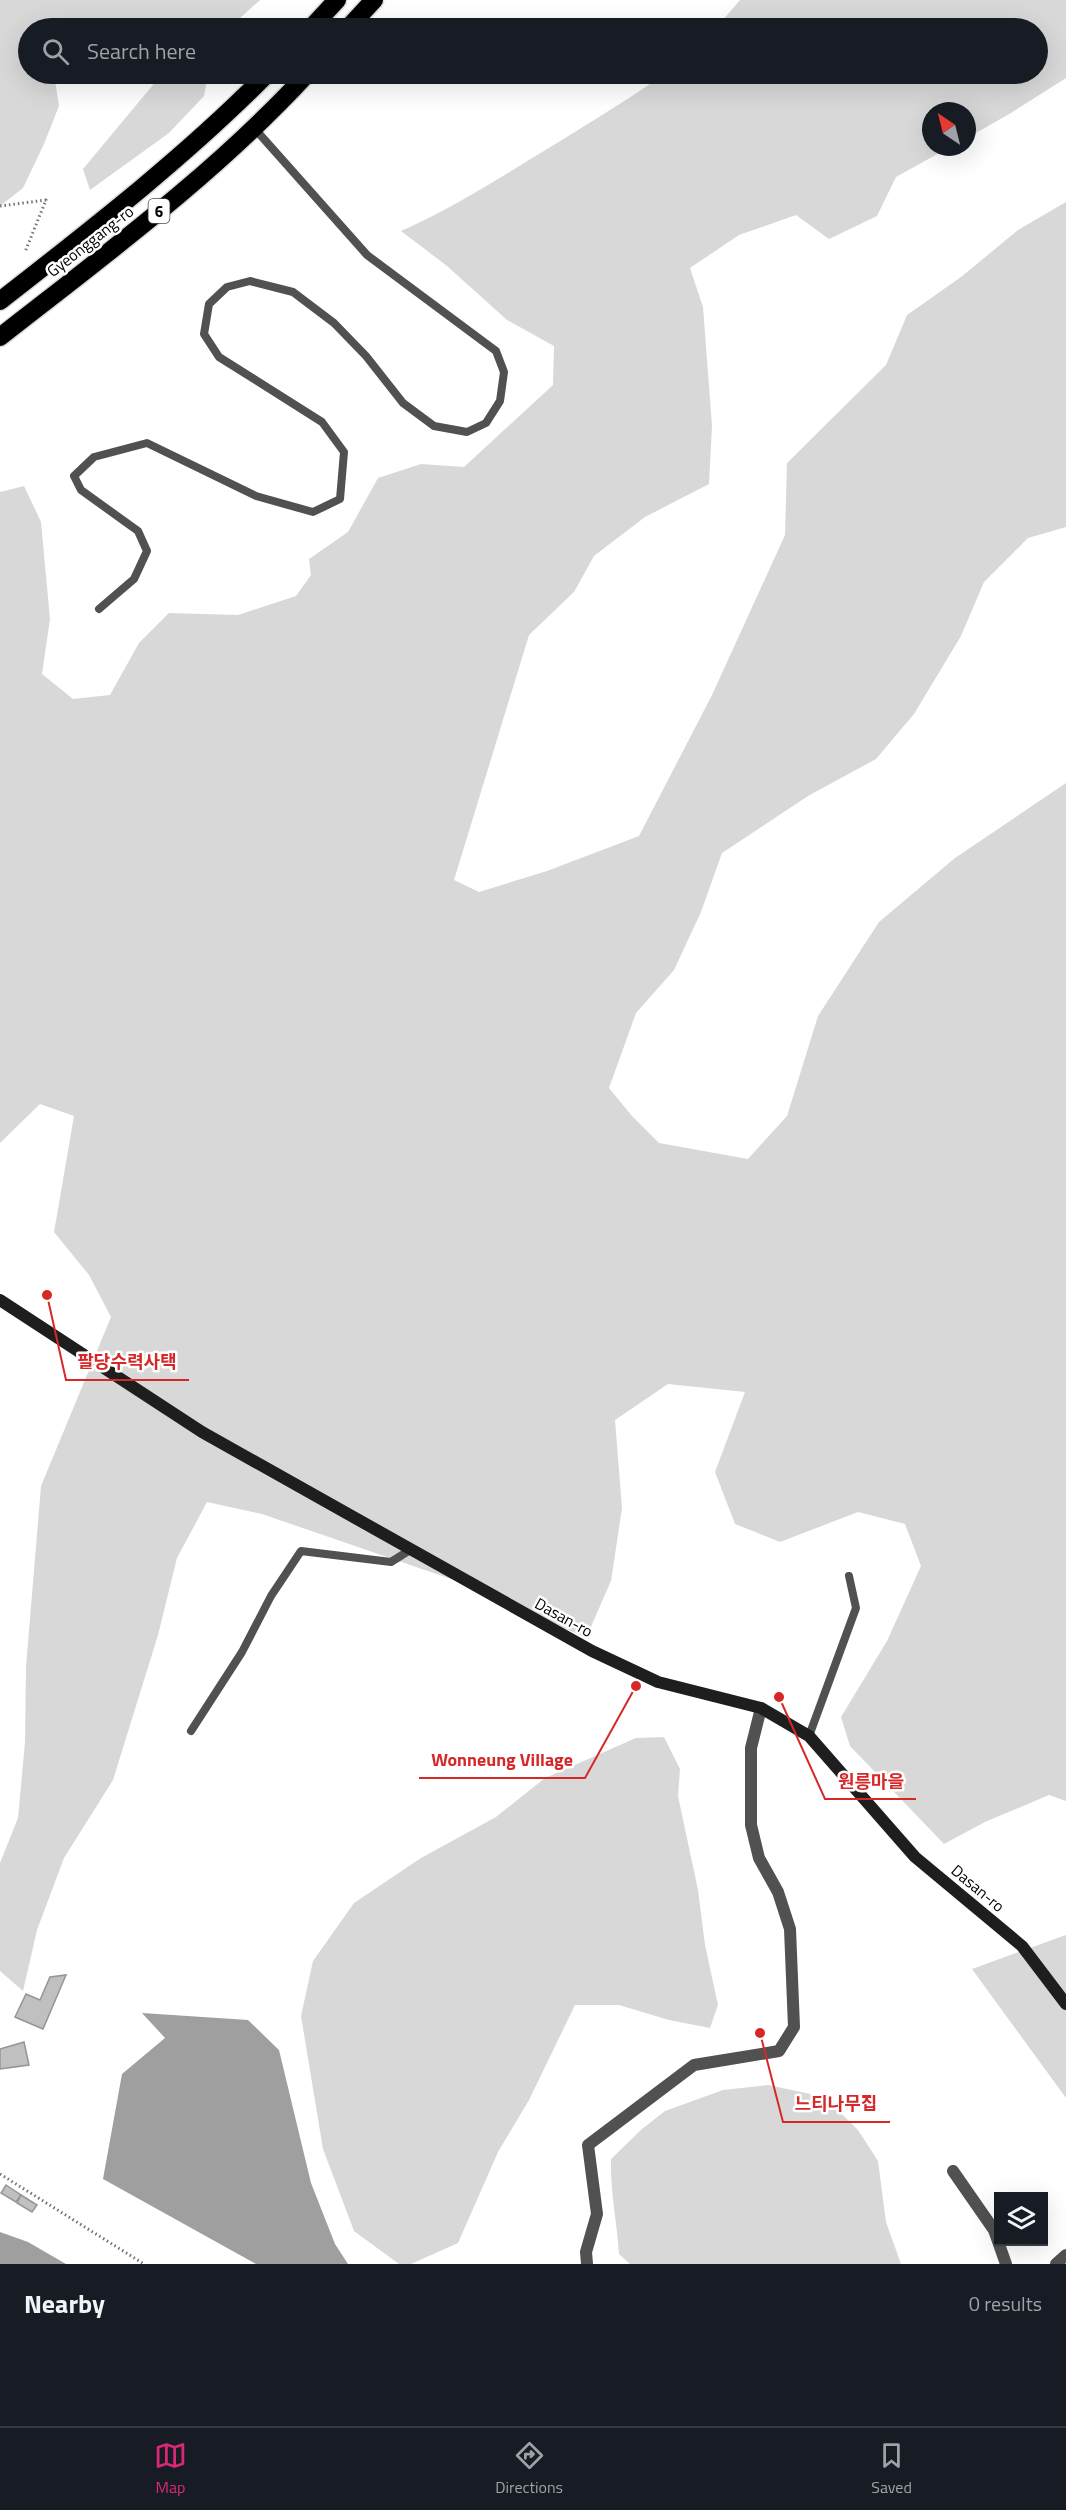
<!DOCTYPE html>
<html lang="en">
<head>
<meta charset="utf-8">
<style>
  :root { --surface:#171b24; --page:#242831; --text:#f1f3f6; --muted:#9ea1a6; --line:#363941; --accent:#db2777 }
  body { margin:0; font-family:"Titillium Web","Noto Sans KR",sans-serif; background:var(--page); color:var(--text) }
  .controls { position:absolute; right:18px; bottom:18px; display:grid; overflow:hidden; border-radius:0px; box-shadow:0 6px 24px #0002 }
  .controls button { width:54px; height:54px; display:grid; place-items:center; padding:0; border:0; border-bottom:2px solid var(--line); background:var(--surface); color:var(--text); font:30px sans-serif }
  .compass { position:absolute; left:922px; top:102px; width:54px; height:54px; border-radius:50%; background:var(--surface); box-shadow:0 6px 24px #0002; rotate:325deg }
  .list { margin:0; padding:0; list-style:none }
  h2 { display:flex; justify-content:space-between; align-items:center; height:78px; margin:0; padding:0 24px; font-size:26px }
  h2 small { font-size:20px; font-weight:400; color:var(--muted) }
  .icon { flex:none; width:33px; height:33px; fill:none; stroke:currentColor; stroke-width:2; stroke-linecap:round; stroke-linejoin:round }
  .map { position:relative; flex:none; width:1066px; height:2264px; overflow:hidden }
  .search { position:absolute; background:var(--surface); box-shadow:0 6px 24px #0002; left:18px; right:18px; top:18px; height:66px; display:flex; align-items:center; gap:15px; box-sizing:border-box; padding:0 21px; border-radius:33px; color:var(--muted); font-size:22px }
  .sheet { height:162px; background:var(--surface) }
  nav { display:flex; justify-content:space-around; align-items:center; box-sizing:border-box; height:84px; border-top:2px solid var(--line); background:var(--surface); font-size:16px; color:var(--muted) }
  nav a { display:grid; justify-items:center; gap:3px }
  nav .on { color:var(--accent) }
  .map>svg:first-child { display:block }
</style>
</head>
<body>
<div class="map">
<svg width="1066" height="2264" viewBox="0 0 1066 2264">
  <rect width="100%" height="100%" fill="#fff"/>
  <g fill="#d8d8d8">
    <polygon points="0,0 260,0 229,28 108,28 96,22 46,28 28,28 28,74 54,74 59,106 44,144 23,188 0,206"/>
    <path d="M740 0H1066V78L1011 113 967 138V111H931V147H950L896 177 877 216 829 239 796 215 739 235 690 268 703 307 712 426 709 484 645 517 594 556 574 592 529 635 454 880 479 892 547 871 639 836 712 695 785 535 787 463 886 365 907 315 961 277 1018 230 1066 202V527L1028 538 984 582 961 636 914 714 876 759 808 796 722 853 701 912 674 970 636 1013 609 1088 632 1116 659 1143 748 1159 787 1116 818 1016 879 922 955 858 1066 783V1801L1049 1795 985 1822 944 1844 850 1746 841 1717 887 1641 921 1566 905 1524 858 1512 780 1542 735 1524 715 1472 745 1392 668 1384 615 1420 622 1508 611 1581 586 1638 483 1590 262 1514 207 1502 177 1558 158 1635 113 1780 64 1858 37 1930 23 1991 0 1971V1863L18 1818 25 1742 26 1667 41 1486 111 1317 89 1275 54 1232 74 1116 40 1104 0 1143V492L24 486 41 522 50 619 42 674 73 699 110 695 139 643 169 613 238 615 296 596 311 575 309 559 348 532 378 478 421 464 464 467 553 385 554 346 507 320 447 266 401 231C446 211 487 186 529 160 575 132 621 104 665 74H1038V28H716Z"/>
    <polygon points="162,74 208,74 204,96 169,133 90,190 83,169"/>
    <polygon points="664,1737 680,1769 678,1796 698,1890 705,1945 718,2005 710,2028 669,2020 619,2005 575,2005 529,2100 498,2152 458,2243 411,2264 399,2264 354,2231 323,2149 301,2016 313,1961 354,1903 421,1858 496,1817 545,1778 636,1738"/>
    <polygon points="1066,1935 1066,2098 972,1969"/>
    <path d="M768 2085 825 2097 858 2130 878 2161 886 2222 901 2264H630L619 2254C617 2222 610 2191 611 2159L642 2129 665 2111 723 2090Z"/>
  </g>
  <g fill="#9f9f9f">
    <polygon points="142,2013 248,2020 279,2050 311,2183 335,2244 348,2264 256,2264 103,2179 122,2074 165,2038"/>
    <polygon points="0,2232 28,2242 66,2264 0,2264"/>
  </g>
  <g fill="#c0c0c0" stroke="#959595" stroke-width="1.5">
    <polygon points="66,1975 43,2029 15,2017 26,1994 40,2000 50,1977"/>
    <polygon points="24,2042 29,2065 0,2069 0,2049"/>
    <polygon points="6,2185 21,2195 16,2202 1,2193"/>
    <polygon points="21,2195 37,2205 32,2212 17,2203"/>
  </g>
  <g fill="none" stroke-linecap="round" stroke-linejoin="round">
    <g stroke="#dbdbdb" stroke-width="21">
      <g id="highway">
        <polyline points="311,28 337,0"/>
        <polyline points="348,28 374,0"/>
        <path d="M0 301C92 229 185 157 267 74"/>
        <path d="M0 337C106 254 216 173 307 74"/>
      </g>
    </g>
    <g stroke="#737373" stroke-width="3" stroke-dasharray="1.5 3" stroke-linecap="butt">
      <polyline points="0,206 46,200 25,252"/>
      <polyline points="0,2174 144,2264"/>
    </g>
    <g stroke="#515151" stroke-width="8">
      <polyline points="99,609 134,579 147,551 138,531 81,490 74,476 94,457 147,443 256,496 313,512 340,499 344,452 322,422 219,357 204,334 209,304 227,287 250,281 293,292 334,323 366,356 403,403 434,426 467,432 486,423 500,401 504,372 496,351 367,255 255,129"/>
      <polyline points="191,1731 242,1652 271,1596 301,1551 391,1562 410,1550"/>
      <polyline points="809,1736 856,1608 849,1576"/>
    </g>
    <g stroke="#515151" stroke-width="12">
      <polyline points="953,2171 994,2230 1006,2264"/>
      <polyline points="587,2264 586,2252 597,2214 588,2145 694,2065 779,2051 794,2027 790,1929 778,1892 759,1858 751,1825 751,1748 761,1708"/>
      <polyline points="1056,2264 1066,2255"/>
    </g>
    <polyline stroke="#1e1e1e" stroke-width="12" points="0,1300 202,1432 592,1651 658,1682 761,1708 809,1736 915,1857 1022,1946 1066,2004"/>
    <use href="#highway" stroke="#000" stroke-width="18"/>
  </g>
  <g text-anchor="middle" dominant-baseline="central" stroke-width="5" stroke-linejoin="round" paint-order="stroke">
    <rect fill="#fff" stroke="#4c4c4c" stroke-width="1.5" x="148.5" y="199" width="21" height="24" rx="4.5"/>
    <g font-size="15" font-weight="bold" fill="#000">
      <text x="159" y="211">6</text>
    </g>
    <g font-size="16" fill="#000" stroke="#fff">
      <text transform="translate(90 241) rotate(-38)">Gyeonggang-ro</text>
      <text transform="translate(564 1617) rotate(29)">Dasan-ro</text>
      <text transform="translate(978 1888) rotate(40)">Dasan-ro</text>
    </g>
  </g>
  <path fill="none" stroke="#d62828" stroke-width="2" d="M47 1295L66 1380H189M636 1686L585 1778H419M779 1697L825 1799H916M760 2033L783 2122H890"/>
  <g fill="#d62828" stroke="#fff" stroke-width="2">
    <circle cx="47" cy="1295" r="6"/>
    <circle cx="636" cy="1686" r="6"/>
    <circle cx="779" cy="1697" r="6"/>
    <circle cx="760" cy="2033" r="6"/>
  </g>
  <g font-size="18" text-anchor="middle" font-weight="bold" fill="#d62828" stroke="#fff" stroke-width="5" stroke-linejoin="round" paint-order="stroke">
    <text x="127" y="1368">팔당수력사택</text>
    <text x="502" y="1766">Wonneung Village</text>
    <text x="871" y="1788">원릉마을</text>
    <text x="836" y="2110">느티나무집</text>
  </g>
</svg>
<div class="controls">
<button><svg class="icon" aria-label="layers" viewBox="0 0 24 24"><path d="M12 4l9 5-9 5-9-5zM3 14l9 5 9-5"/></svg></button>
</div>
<svg class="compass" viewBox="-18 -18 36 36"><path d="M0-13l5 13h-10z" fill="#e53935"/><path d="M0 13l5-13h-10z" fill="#9ea1a6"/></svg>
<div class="search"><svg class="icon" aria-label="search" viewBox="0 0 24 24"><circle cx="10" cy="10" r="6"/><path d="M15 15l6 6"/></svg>Search here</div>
</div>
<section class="sheet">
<h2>Nearby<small>0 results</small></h2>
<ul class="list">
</ul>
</section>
<nav>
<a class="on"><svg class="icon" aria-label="map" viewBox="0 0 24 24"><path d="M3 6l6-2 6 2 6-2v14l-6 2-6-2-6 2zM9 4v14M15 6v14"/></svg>Map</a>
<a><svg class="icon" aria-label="directions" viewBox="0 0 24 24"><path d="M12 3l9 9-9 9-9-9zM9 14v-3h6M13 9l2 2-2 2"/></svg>Directions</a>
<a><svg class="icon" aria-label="saved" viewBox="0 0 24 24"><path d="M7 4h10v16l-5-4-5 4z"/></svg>Saved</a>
</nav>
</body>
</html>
